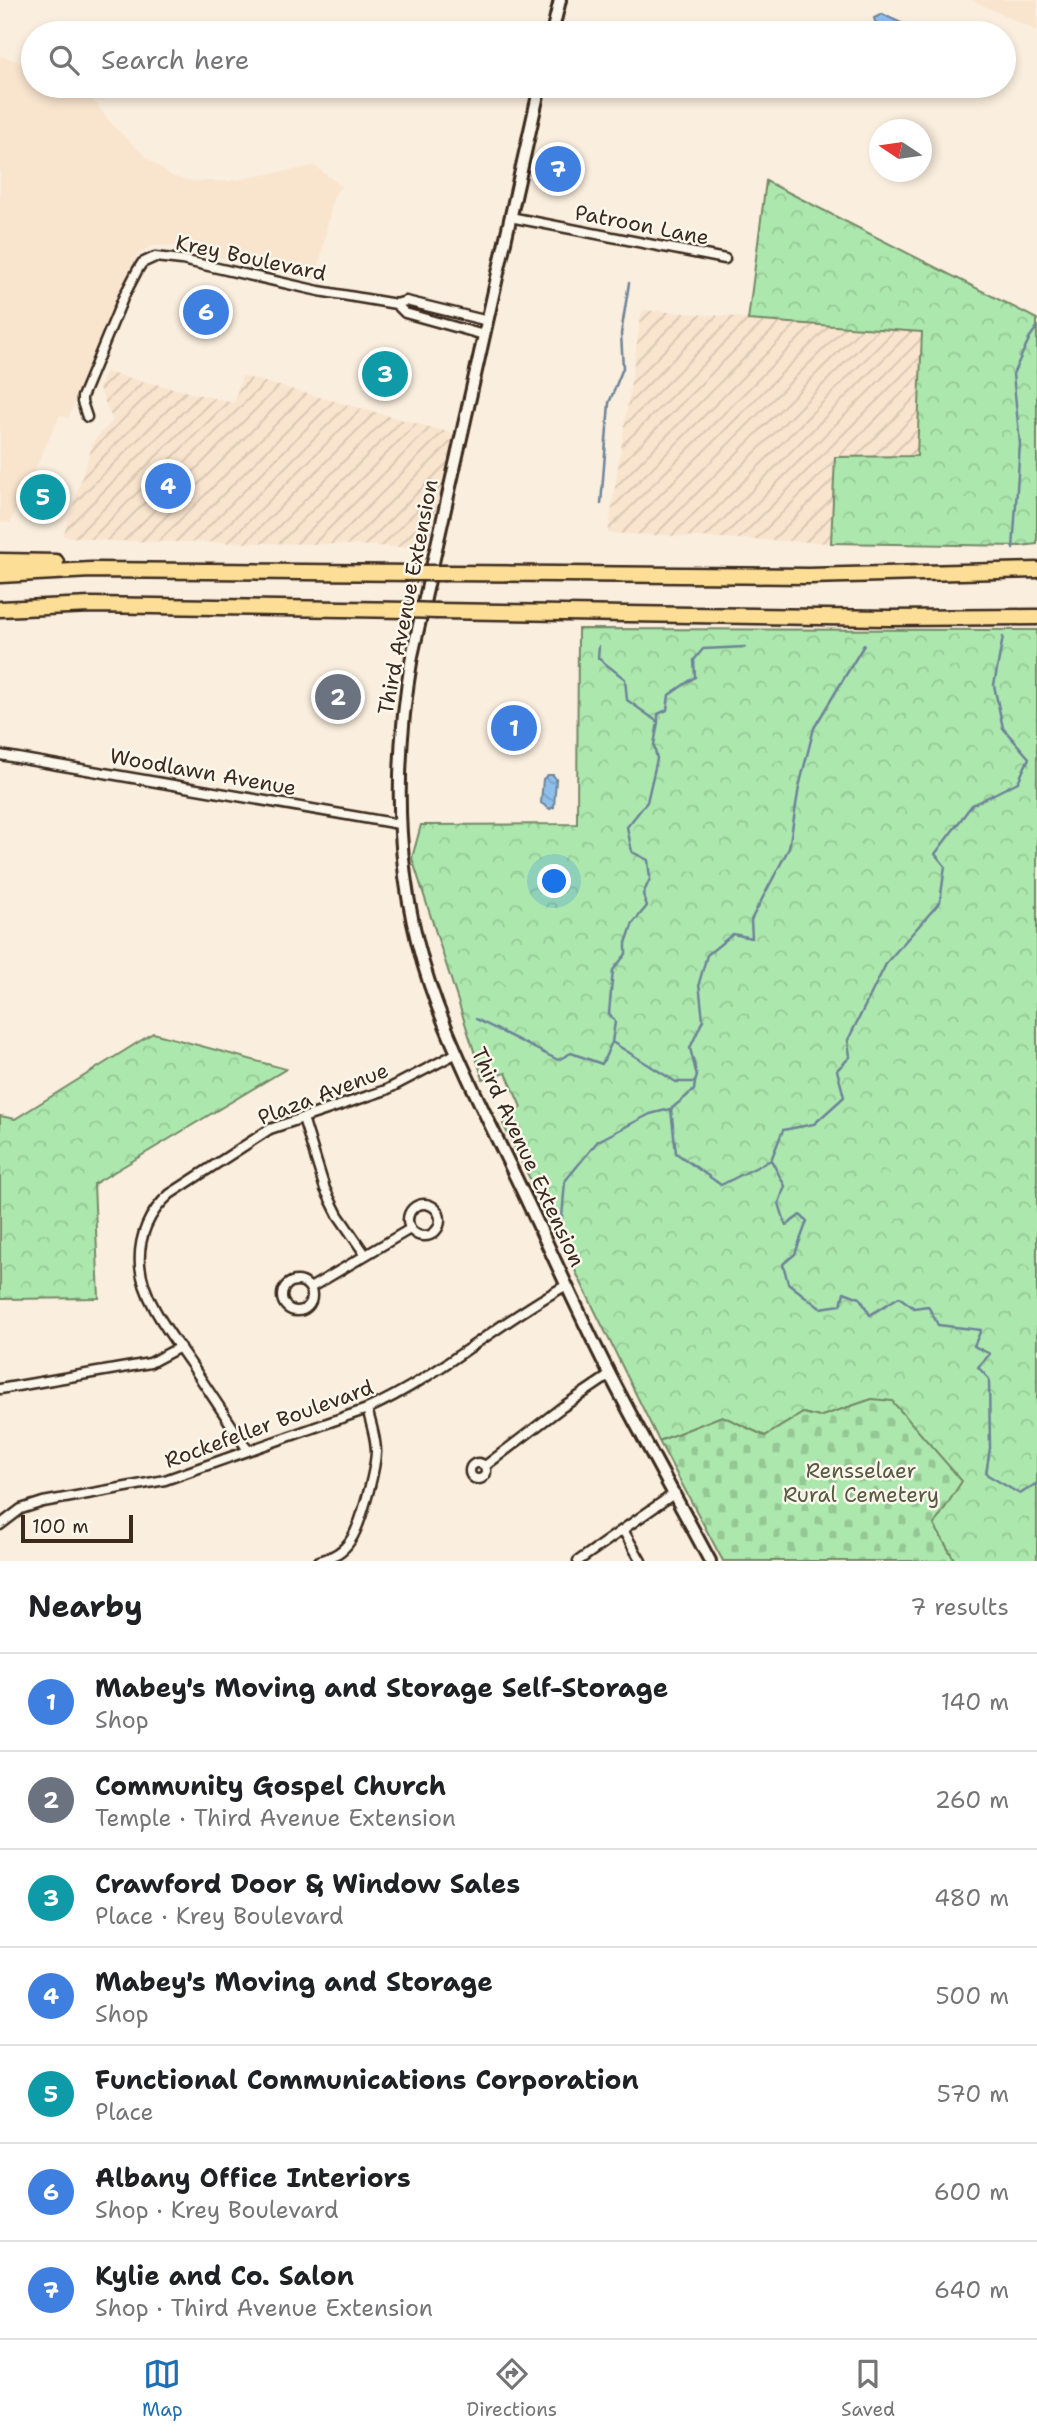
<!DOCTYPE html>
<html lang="en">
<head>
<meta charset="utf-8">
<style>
  :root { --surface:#fff; --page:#f2f2f2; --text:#202124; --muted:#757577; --line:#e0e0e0; --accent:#1f6fb2 }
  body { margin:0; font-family:"Shantell Sans",sans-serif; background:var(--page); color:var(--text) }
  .compass { position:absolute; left:869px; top:119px; width:63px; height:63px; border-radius:50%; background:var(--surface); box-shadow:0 4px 10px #0003; rotate:283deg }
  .scale { position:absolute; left:21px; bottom:18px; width:112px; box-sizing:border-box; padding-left:7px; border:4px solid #3b2a1e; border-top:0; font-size:19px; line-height:24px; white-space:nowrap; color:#3b2a1e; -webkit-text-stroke:5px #fbf7ec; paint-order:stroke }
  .you { position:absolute; left:555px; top:882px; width:24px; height:24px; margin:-18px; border:5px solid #fff; border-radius:50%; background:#1a73e8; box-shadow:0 0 0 10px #1a73e833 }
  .badge { display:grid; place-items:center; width:46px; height:46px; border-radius:50%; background:var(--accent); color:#fff; font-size:23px; font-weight:700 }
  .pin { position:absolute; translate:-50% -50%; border:4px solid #fff; box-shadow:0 2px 7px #0006 }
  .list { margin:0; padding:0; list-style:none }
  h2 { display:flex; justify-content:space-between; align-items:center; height:91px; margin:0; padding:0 28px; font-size:30px }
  h2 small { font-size:23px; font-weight:400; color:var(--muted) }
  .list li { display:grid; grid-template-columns:46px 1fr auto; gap:21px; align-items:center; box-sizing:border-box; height:98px; padding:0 28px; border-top:2px solid var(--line) }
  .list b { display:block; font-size:26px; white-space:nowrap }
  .list p { margin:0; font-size:23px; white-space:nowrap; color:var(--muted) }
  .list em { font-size:23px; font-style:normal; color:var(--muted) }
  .icon { flex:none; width:38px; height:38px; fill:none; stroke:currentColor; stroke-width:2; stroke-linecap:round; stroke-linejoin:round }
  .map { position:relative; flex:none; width:1037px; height:1561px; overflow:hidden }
  .search { position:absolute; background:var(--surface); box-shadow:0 4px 10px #0003; left:21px; right:21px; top:21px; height:77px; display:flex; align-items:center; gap:18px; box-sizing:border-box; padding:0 24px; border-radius:38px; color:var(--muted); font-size:26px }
  .sheet { height:777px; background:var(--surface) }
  nav { display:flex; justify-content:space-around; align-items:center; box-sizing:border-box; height:98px; border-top:2px solid var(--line); background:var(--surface); font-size:19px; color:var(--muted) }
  nav a { display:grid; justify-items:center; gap:4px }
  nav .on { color:var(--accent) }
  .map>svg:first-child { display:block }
</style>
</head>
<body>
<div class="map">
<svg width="1037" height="1561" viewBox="0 0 1037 1561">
  <defs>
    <pattern id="industrial-furrows" width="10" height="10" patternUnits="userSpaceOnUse" patternTransform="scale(1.75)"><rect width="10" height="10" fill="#f9e4ce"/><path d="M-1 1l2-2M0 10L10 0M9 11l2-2" fill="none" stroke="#d6c4b0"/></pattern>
    <pattern id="forest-crowns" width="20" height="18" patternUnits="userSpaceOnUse" patternTransform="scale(1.75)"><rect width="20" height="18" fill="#ace8ae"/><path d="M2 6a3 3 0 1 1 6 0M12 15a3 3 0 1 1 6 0" fill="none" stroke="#95c795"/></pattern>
    <pattern id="cemetery-stones" width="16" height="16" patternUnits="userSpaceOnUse" patternTransform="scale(1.75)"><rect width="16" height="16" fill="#ace8ae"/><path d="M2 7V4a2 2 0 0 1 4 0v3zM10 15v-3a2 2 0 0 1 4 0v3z" fill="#95c795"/></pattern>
    <pattern id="water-waves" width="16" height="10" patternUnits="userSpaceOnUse" patternTransform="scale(1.75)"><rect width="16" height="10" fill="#8ebfea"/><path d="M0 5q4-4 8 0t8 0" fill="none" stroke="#7ba4c8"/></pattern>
  </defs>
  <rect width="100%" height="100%" fill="#faeede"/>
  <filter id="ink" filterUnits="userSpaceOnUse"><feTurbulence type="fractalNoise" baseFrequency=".0143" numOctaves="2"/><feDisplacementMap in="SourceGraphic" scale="14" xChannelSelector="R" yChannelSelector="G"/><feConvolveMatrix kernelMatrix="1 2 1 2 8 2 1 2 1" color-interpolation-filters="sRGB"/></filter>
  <g filter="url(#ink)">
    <g fill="#f9e4ce">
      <polygon points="972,0 1037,0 1037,31"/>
      <polygon points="0,56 33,66 33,86 79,86 84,88 113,126 148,159 173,177 193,181 230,181 315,166 341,186 333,198 316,280 170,245 151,246 138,254 68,418 60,415 10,523 0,522"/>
    </g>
    <g fill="url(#industrial-furrows)">
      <polygon points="642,310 922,331 917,457 835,457 831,543 608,533"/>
      <polygon points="105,372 234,403 242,376 455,434 427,548 327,544 112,541 63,536 94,440 113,421 99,388"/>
    </g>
    <g fill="url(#forest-crowns)" stroke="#748966" stroke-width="2">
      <polygon points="766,181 1037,319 1037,544 1021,546 831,543 835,457 917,456 922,332 748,320"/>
      <polygon points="578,629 1037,630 1037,1561 955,1561 934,1525 872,1399 819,1417 803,1413 765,1436 722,1416 659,1441 503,1124 521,1107 506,1073 483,1079 412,858 421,825 577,824"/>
      <polygon points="153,1033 286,1069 94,1184 99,1298 0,1299 0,1116 15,1119"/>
    </g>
    <polygon fill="url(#cemetery-stones)" stroke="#748966" stroke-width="2" points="872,1399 892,1401 962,1481 934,1525 955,1561 723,1561 659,1441 722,1416 765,1436 803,1413 819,1417"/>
    <g fill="url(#water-waves)" stroke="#6d8398" stroke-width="2">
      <polygon points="882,14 916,30 914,33 882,33 878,31 874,18"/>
      <polygon points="548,775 553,775 556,779 554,807 550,809 541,803 543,779"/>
    </g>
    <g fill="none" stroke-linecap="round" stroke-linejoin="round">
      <g stroke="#6d8398" stroke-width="2.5">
        <polyline points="601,504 609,403 623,368 621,334 629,283"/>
        <polyline points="1013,549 1020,444 1013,374 1030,337 1037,327"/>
        <polyline points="599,646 598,658 625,679 627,700 658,722 654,745 657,759 647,802 627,827 632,852 648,860 650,879 643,894 647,906 633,923 626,943 626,954 613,970 609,1013 615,1022 612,1042 676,1082 695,1082 694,1090 671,1109 676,1153 721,1185 771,1160 785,1186 779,1203 786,1226 800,1215 807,1221 795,1254 783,1264 788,1283 820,1308 841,1305 844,1292 860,1298 870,1315 899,1297 914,1308 928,1306 938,1325 981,1330 974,1346 990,1354 978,1367 989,1379 990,1448 986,1474 1020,1494 1037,1483"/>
        <polyline points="658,721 658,714 667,710 669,695 695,677 694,660 703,649 745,647"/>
        <polyline points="476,1019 558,1060 571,1053 602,1064 611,1044"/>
        <polyline points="695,1082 697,1076 690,1048 703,1020 699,983 707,955 733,934 752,938 751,920 789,848 799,787 814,728 864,645"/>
        <polyline points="771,1160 783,1130 814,1124 844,1097 837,1070 850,1057 848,1040 887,962 940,902 945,866 935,854 972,805 1018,782 1029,758 1003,728 994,685 1003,637"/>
        <polyline points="562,1218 565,1181 598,1141 650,1114 670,1109"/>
      </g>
      <g stroke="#3b2a1e" stroke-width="13">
        <g id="street">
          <polyline points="510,217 725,259"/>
          <polyline points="396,304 405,313 484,335"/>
          <polyline points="87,417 82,402 82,397 124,296 137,271 142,263 155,257 182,260 319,291 396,304 406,301 488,321"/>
          <polyline points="0,755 399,824"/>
          <polyline points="303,1118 325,1189 338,1215 365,1254"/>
          <circle cx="424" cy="1220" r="16"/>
          <circle cx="297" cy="1296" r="15"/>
          <polyline points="310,1288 410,1229"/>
          <polyline points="0,1389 150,1363 180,1347"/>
          <path d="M247 1449C229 1421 210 1393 191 1364 172 1336 143 1301 140 1265 138 1237 149 1212 170 1194L270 1129 386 1090 457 1053"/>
          <circle cx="478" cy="1471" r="8"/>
          <polyline points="485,1466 561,1408 610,1375"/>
          <path d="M0 1525 21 1509 43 1502 165 1480 367 1409C439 1377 498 1322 567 1285"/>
          <polyline points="623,1530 641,1561"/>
          <path d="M319 1561C331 1558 343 1552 350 1541 361 1526 375 1471 376 1452 376 1438 371 1423 367 1409"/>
          <polyline points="578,1561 675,1493"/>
        </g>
      </g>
      <g stroke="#3b2a1e" stroke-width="16">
        <g id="secondary">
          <polyline points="552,33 560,0"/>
          <path d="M540 86 412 656C392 774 394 891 437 1005 463 1073 497 1137 528 1203 555 1260 581 1318 610 1375 642 1437 677 1499 710 1561"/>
        </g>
      </g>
      <g stroke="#3b2a1e" stroke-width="19">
        <g id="highway">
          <polyline points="0,561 56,562"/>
          <polyline points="445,573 809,576 1037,570"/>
          <polyline points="0,575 91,570 415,573"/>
          <polyline points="0,609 91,605 407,610"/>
          <polyline points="437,611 890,618 1037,617"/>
        </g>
      </g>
      <use href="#street" stroke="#fbf7ec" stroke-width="8"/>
      <use href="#secondary" stroke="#fbf7ec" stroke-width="10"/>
      <use href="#highway" stroke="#fcde96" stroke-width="14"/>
      <g stroke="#3b2a1e" stroke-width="19" stroke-linecap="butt">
        <g id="highway-bridge">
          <polyline points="415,573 445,573"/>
          <polyline points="407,610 437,611"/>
        </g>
      </g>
      <use href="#highway-bridge" stroke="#fcde96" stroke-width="14"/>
    </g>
  </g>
  <g text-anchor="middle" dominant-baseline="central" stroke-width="5" stroke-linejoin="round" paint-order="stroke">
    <g font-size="21" fill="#3b2a1e" stroke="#fbf7ec">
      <text transform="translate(642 225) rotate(11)">Patroon Lane</text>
      <text transform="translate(251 258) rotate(12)">Krey Boulevard</text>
      <text transform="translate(408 597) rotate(-79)">Third Avenue Extension</text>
      <text transform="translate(203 772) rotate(10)">Woodlawn Avenue</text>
      <text transform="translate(323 1094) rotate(-21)">Plaza Avenue</text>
      <text transform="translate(528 1157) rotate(65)">Third Avenue Extension</text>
      <text transform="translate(269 1424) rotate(-20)">Rockefeller Boulevard</text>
    </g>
    <g font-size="21" fill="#575a42" stroke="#fbf7ec">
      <text x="861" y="1471">Rensselaer<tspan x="861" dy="24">Rural Cemetery</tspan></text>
    </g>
  </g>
</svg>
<svg class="compass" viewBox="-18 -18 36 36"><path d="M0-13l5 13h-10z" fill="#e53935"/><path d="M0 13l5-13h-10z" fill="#757577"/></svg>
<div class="scale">100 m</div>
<div class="you"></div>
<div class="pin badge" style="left:514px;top:728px;background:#3f7fe0">1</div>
<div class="pin badge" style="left:338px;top:697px;background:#6b7280">2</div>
<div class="pin badge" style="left:385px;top:374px;background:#0f9aa8">3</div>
<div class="pin badge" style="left:168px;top:486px;background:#3f7fe0">4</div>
<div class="pin badge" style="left:43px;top:497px;background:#0f9aa8">5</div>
<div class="pin badge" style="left:206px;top:312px;background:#3f7fe0">6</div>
<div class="pin badge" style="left:558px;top:169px;background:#3f7fe0">7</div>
<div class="search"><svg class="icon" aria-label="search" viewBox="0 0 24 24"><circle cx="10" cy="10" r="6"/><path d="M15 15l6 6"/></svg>Search here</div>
</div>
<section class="sheet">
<h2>Nearby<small>7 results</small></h2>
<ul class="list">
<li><span class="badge" style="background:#3f7fe0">1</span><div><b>Mabey's Moving and Storage Self-Storage</b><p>Shop</p></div><em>140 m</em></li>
<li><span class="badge" style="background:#6b7280">2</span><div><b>Community Gospel Church</b><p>Temple · Third Avenue Extension</p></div><em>260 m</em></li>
<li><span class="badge" style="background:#0f9aa8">3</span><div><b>Crawford Door &amp; Window Sales</b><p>Place · Krey Boulevard</p></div><em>480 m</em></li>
<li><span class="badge" style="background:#3f7fe0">4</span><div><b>Mabey's Moving and Storage</b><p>Shop</p></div><em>500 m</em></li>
<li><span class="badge" style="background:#0f9aa8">5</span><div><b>Functional Communications Corporation</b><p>Place</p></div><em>570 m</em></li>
<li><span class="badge" style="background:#3f7fe0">6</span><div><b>Albany Office Interiors</b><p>Shop · Krey Boulevard</p></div><em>600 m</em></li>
<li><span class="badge" style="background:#3f7fe0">7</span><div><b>Kylie and Co. Salon</b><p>Shop · Third Avenue Extension</p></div><em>640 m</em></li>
</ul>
</section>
<nav>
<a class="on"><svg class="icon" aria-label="map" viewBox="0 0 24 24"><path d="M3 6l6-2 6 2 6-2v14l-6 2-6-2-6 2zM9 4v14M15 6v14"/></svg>Map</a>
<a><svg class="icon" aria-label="directions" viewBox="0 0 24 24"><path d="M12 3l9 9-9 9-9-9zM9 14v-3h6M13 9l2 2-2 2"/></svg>Directions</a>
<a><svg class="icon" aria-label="saved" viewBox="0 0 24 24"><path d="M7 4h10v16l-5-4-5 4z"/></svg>Saved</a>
</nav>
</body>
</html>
